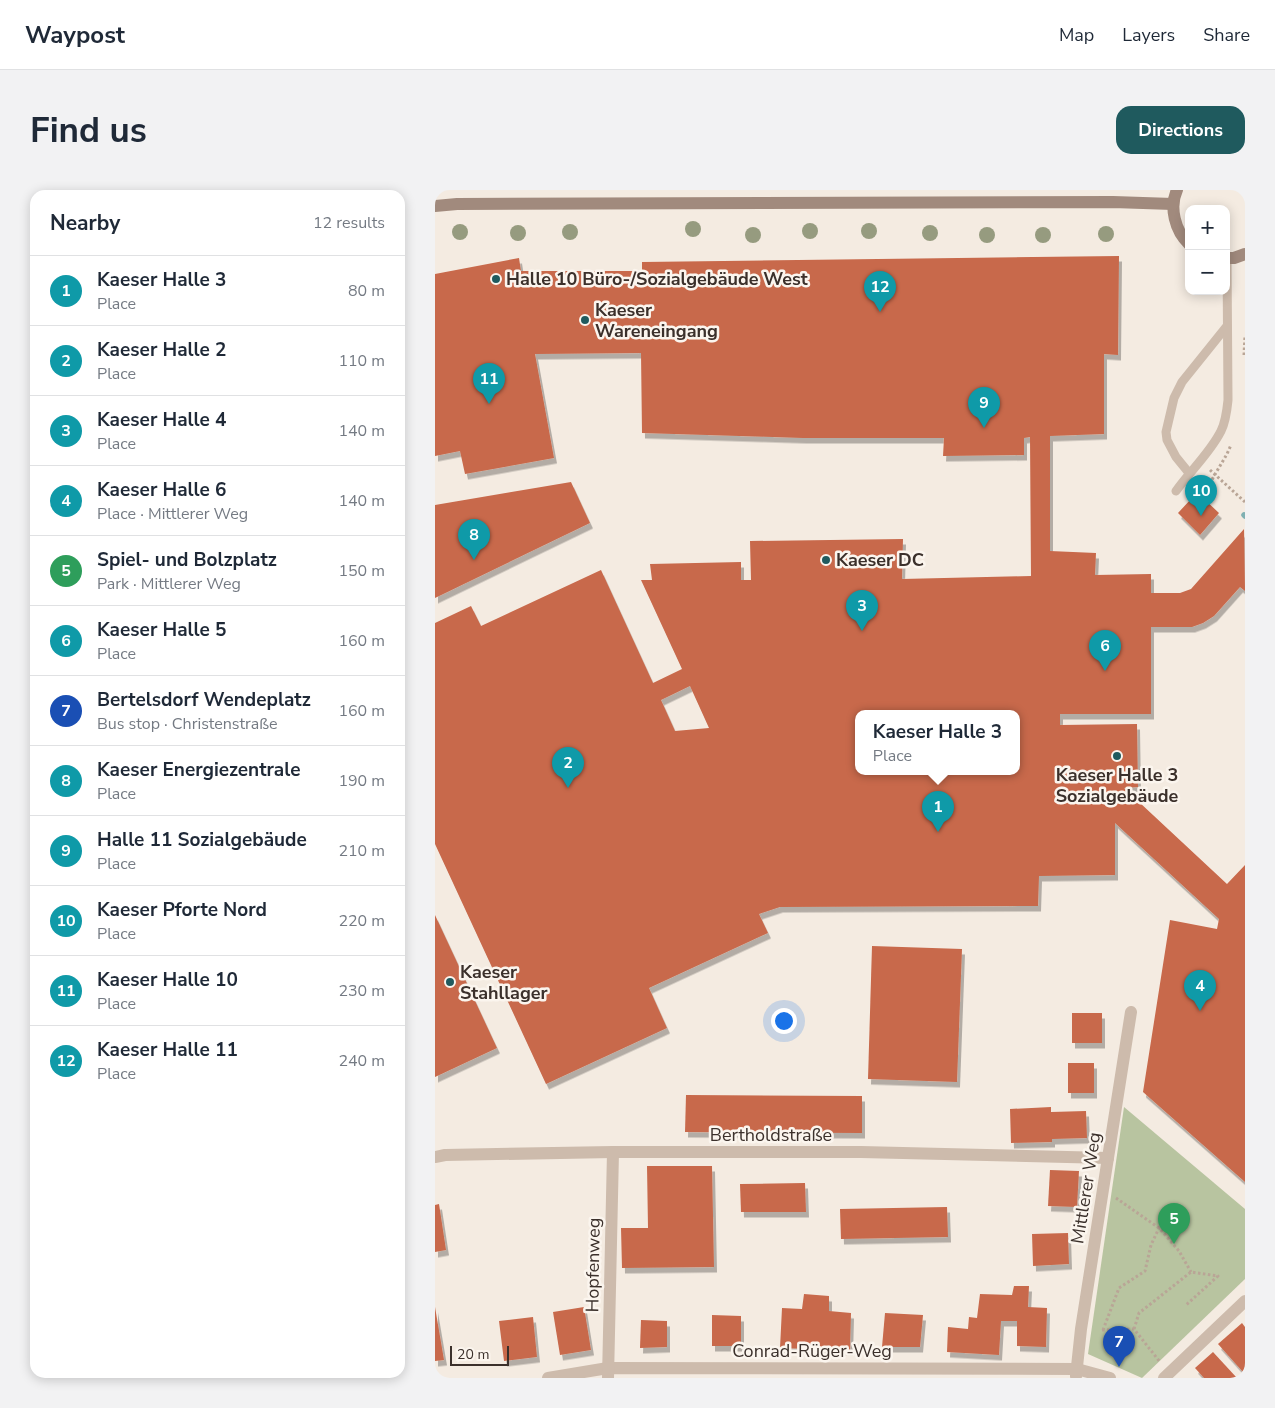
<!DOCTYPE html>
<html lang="en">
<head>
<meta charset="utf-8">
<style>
  :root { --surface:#fff; --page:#f2f2f3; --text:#1f2937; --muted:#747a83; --line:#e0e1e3; --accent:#1f5a5e }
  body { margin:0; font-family:"Nunito Sans",sans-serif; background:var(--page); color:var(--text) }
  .controls { position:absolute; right:15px; top:15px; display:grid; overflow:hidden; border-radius:10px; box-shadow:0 2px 12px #0003 }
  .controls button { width:45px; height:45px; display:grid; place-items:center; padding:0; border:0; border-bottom:1px solid var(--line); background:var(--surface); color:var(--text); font:25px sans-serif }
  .scale { position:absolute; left:15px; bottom:12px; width:59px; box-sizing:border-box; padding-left:5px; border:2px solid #3b302b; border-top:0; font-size:14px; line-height:18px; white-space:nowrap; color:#3b302b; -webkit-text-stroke:4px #fbf5ee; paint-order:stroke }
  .you { position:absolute; left:348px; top:830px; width:18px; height:18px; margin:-12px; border:4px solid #fff; border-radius:50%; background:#1a73e8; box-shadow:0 0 0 8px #1a73e833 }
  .badge { display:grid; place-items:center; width:32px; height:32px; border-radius:50%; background:var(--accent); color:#fff; font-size:16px; font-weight:700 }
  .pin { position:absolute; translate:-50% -41px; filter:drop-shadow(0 1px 2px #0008) }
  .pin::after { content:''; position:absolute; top:26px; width:18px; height:15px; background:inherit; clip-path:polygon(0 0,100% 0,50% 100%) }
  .popup { position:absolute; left:420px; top:520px; width:165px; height:65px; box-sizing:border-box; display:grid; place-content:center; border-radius:10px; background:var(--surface); filter:drop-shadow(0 1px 4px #0005); font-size:16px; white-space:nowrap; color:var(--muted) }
  .popup b { font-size:19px; color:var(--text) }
  .popup::after { content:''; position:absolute; left:50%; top:100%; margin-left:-10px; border:10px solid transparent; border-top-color:var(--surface) }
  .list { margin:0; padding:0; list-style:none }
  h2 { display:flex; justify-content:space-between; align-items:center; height:65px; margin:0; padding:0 20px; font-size:21px }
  h2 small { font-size:16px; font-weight:400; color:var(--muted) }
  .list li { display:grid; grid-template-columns:32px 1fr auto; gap:15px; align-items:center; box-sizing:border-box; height:70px; padding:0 20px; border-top:1px solid var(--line) }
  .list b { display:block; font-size:19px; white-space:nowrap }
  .list p { margin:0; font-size:16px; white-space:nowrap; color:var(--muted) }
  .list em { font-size:16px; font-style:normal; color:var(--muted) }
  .map { position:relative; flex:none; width:810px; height:1188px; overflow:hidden; border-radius:15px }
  header { display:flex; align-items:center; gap:30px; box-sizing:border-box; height:70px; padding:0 25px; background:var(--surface); border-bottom:1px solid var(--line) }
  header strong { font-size:24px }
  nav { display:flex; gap:28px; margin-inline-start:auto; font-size:18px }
  .intro { display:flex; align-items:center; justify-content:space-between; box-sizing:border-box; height:120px; padding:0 30px }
  h1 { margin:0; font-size:35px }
  .button { padding:12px 22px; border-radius:15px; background:var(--accent); color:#fff; font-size:18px; font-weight:700 }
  main { display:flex; gap:30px; padding:0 30px }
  aside { flex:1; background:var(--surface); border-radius:15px; box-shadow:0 2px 12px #0003 }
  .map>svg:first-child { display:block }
</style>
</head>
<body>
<header>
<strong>Waypost</strong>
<nav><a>Map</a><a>Layers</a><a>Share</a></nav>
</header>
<div class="intro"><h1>Find us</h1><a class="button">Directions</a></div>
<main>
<aside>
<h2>Nearby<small>12 results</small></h2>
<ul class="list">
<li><span class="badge" style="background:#0f9aa8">1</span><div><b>Kaeser Halle 3</b><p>Place</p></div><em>80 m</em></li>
<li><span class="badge" style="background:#0f9aa8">2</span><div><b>Kaeser Halle 2</b><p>Place</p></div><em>110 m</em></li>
<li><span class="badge" style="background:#0f9aa8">3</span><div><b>Kaeser Halle 4</b><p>Place</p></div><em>140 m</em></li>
<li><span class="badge" style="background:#0f9aa8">4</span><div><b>Kaeser Halle 6</b><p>Place · Mittlerer Weg</p></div><em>140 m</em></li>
<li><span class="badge" style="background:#2e9e5b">5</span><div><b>Spiel- und Bolzplatz</b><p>Park · Mittlerer Weg</p></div><em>150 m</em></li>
<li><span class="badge" style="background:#0f9aa8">6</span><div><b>Kaeser Halle 5</b><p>Place</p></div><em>160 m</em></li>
<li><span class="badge" style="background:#1a4fb4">7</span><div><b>Bertelsdorf Wendeplatz</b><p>Bus stop · Christenstraße</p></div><em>160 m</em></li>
<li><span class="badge" style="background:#0f9aa8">8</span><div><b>Kaeser Energiezentrale</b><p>Place</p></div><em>190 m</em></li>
<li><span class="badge" style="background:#0f9aa8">9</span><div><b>Halle 11 Sozialgebäude</b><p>Place</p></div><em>210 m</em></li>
<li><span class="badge" style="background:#0f9aa8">10</span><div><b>Kaeser Pforte Nord</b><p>Place</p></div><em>220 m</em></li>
<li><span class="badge" style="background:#0f9aa8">11</span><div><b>Kaeser Halle 10</b><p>Place</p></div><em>230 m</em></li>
<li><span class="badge" style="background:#0f9aa8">12</span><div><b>Kaeser Halle 11</b><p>Place</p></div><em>240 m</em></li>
</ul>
</aside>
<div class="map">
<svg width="810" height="1188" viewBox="0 0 810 1188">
  <defs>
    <filter id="shadow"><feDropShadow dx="3" dy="5.5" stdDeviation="0" flood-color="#0004"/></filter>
  </defs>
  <rect width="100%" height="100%" fill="#f4ebe1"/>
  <polygon fill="#b8c4a0" points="689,917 810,1019 810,1089 707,1188 653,1164"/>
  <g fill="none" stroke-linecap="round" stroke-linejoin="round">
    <polyline stroke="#7fb0b2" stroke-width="5.5" points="809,325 810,326"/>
  </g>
  <g fill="#c8694b" fill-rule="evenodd" filter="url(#shadow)">
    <path d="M684 66 683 165 669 164V244L615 246V361L661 363 660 385 716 384V403H745L756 399 809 339 810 401 805 397 779 426 768 433 757 437H716V524H625V535L702 534 703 597 689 598 792 694 810 675V992L708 902 735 730 782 739 784 729 680 633V685L604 686 603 716 345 717 324 724 333 743 214 798 232 838 111 894 0 654V433L36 416 46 436 166 380 218 493 247 479 206 390H217L215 374 306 372V390H316L315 351 468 349 467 389 596 386 595 247 589 248V265L508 266 509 248H368L207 243 206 163 100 164 119 268 30 284 25 261 0 266V84L84 68 86 81H207V72ZM255 496 274 538 240 541 226 510ZM424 523H582V581H424Z"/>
    <polygon points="136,292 155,333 0,408 0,315"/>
    <polygon points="769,295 775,301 768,308 784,323 765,345 743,323"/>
    <polygon points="0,725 62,858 0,887"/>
    <polygon points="437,756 527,759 522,892 433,889"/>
    <rect x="637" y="823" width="30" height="30"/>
    <rect x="633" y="873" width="26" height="30"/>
    <polygon points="251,905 427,906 427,943 250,942"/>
    <polygon points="616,917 616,922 651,921 652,948 617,949 617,952 576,953 575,919"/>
    <polygon points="212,976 277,976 279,1077 187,1078 186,1038 213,1038"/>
    <polygon points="615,980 644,981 642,1017 613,1016"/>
    <polygon points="370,993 371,1022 306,1022 305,994"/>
    <polygon points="4,1014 11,1060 0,1062 0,1015"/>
    <polygon points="512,1017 513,1047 406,1049 405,1019"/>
    <polygon points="633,1043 634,1074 598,1076 597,1044"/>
    <polygon points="579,1096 594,1096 593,1117 612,1118 611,1157 582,1156 582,1131 566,1131 564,1165 512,1162 513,1137 533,1139 534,1127 542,1128 545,1104 577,1105"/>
    <polygon points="369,1104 394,1106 394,1121 416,1123 415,1160 345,1158 347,1118 367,1119"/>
    <polygon points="0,1117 9,1170 0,1171"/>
    <polygon points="149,1117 156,1160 125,1165 118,1122"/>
    <polygon points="450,1123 488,1125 485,1157 447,1157"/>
    <polygon points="277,1125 306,1126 306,1156 277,1156"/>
    <polygon points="98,1127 102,1167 69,1171 64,1131"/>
    <polygon points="206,1130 232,1131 232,1157 205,1158"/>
    <polygon points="807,1133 810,1137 810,1180 808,1182 783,1154"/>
    <polygon points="778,1162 802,1188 769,1188 760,1178"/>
  </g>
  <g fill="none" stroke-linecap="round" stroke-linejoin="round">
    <g stroke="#b9a596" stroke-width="3" stroke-dasharray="2.5 2.5" stroke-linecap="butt">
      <polyline points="809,165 810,145"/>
      <polyline points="775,280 810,312"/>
      <polyline points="772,298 792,264 796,255"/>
      <polyline points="681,1008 724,1038 744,1061 756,1082"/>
      <polyline points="699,1139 704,1123 756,1082 783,1086 750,1116"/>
      <polyline points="667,1140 699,1139 725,1172"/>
      <polyline points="668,1140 684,1098 710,1081 716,1055 724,1038"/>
    </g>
    <g stroke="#cdbbac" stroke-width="9">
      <polyline points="754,283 741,267 732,250 731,242 739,208 747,192 792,136"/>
      <path d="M741 301C755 281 775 263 786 241 791 231 792 220 793 210L792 68"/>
    </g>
    <g stroke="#cdbbac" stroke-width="12">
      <polyline points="0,967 10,965 178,962 426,962 673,968"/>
      <polyline points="641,1186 646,1139 696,822"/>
      <polyline points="113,1188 173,1178 642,1179 675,1188"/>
      <polyline points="173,1188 178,962"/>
      <polyline points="729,1188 810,1111"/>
    </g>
    <g stroke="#a18a7d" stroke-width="12">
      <path d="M742 0C734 17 740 41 754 54"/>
      <polyline points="0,16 22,14 678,12 738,14"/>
      <polyline points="791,68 799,68 810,64"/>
    </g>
  </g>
  <g fill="#969b7f">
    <circle cx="258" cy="39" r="8"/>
    <circle cx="375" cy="41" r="8"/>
    <circle cx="434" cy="41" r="8"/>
    <circle cx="25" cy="42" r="8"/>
    <circle cx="135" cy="42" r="8"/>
    <circle cx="83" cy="43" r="8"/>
    <circle cx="495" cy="43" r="8"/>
    <circle cx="671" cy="44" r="8"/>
    <circle cx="318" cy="45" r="8"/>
    <circle cx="552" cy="45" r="8"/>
    <circle cx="608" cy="45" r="8"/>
  </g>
  <g fill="#1f5a5e" stroke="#fbf5ee" stroke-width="2">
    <circle cx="61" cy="89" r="5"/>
    <circle cx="150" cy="130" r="5"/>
    <circle cx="391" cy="370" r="5"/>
    <circle cx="682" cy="566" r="5"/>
    <circle cx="15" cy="792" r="5"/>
  </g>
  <g text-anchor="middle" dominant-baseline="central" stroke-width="5" stroke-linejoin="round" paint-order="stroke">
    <g font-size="18" font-weight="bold" fill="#3b302b" stroke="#fbf5ee" text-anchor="start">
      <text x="71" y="89">Halle 10 Büro-/Sozialgebäude West</text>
      <text x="160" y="120">Kaeser<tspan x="160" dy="21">Wareneingang</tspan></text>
      <text x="401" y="370">Kaeser DC</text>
      <text x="682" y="585" text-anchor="middle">Kaeser Halle 3<tspan x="682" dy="21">Sozialgebäude</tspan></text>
      <text x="25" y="782">Kaeser<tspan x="25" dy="21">Stahllager</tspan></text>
    </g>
    <g font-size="18" fill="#3b302b" stroke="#fbf5ee">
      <text x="336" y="945">Bertholdstraße</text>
      <text transform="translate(651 998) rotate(-81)">Mittlerer Weg</text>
      <text transform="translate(158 1075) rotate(-89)">Hopfenweg</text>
      <text x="377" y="1161">Conrad-Rüger-Weg</text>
    </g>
  </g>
</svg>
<div class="controls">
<button>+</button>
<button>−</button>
</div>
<div class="scale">20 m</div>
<div class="you"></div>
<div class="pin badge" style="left:503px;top:642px;background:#0f9aa8">1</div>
<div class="popup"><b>Kaeser Halle 3</b>Place</div>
<div class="pin badge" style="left:133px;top:598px;background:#0f9aa8">2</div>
<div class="pin badge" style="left:427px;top:441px;background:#0f9aa8">3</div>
<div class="pin badge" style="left:765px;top:821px;background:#0f9aa8">4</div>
<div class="pin badge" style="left:739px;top:1054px;background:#2e9e5b">5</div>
<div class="pin badge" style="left:670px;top:481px;background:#0f9aa8">6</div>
<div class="pin badge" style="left:684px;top:1177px;background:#1a4fb4">7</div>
<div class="pin badge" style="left:39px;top:370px;background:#0f9aa8">8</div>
<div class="pin badge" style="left:549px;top:238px;background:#0f9aa8">9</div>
<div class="pin badge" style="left:766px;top:326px;background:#0f9aa8">10</div>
<div class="pin badge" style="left:54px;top:214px;background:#0f9aa8">11</div>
<div class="pin badge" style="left:445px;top:122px;background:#0f9aa8">12</div>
</div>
</main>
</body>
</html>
